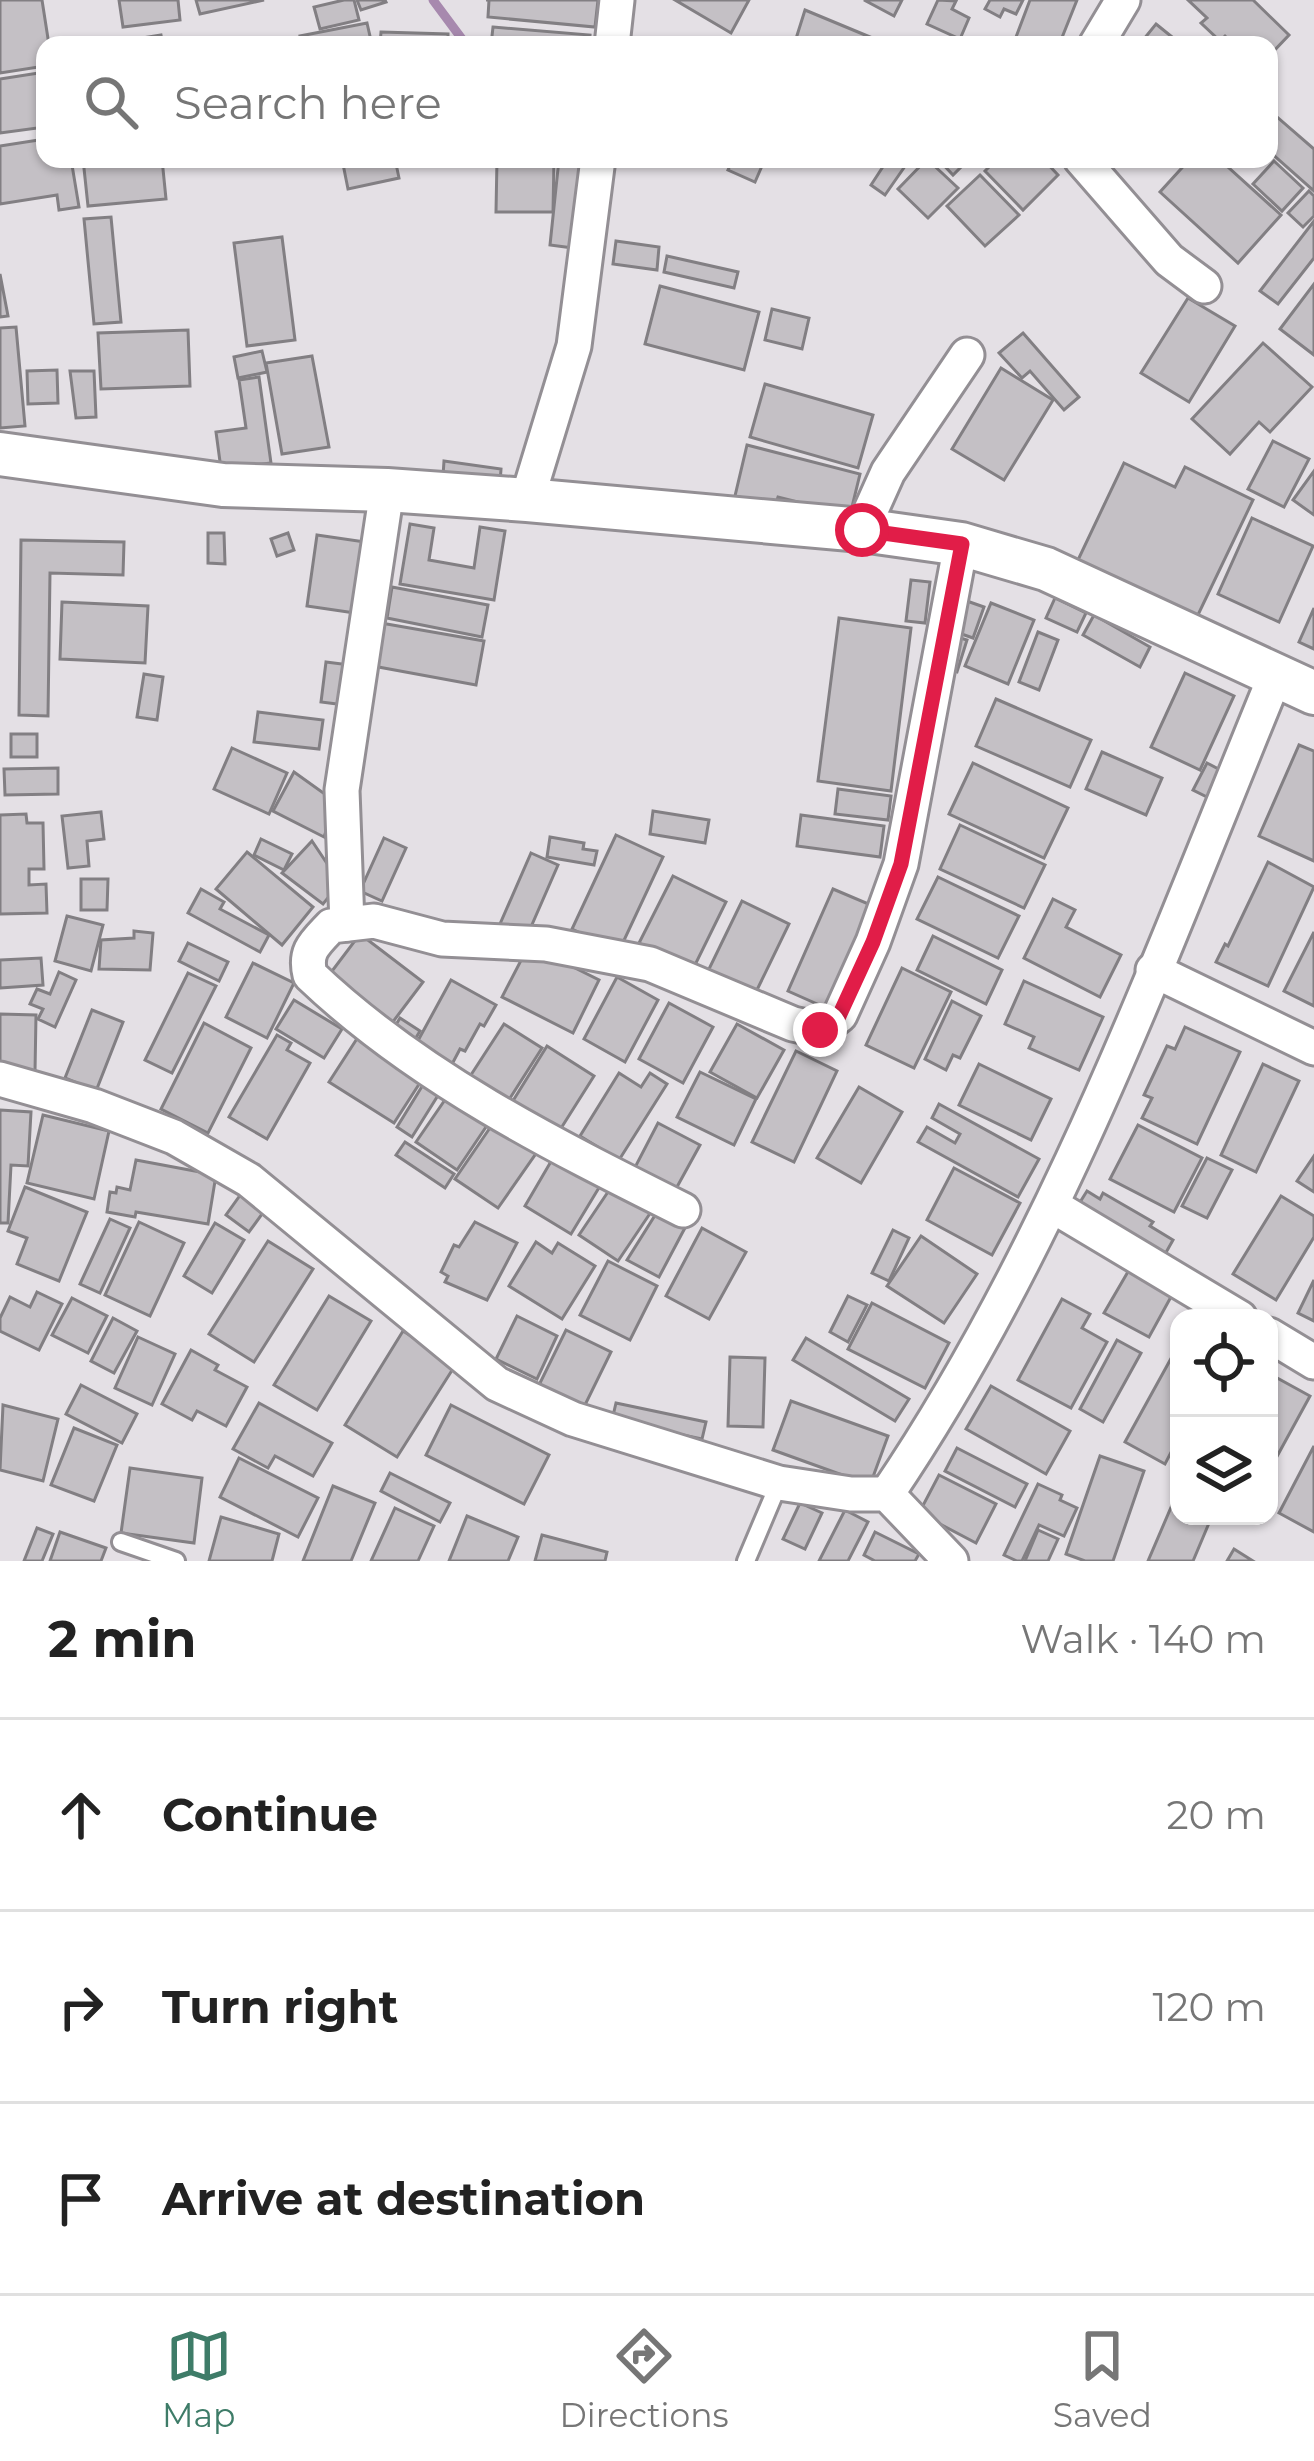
<!DOCTYPE html>
<html lang="en">
<head>
<meta charset="utf-8">
<style>
  :root { --surface:#fff; --page:#f2f2f2; --text:#222; --muted:#767676; --line:#e0e0e0; --accent:#3e7c68 }
  body { margin:0; font-family:Montserrat,sans-serif; background:var(--page); color:var(--text) }
  .controls { position:absolute; right:36px; bottom:36px; display:grid; overflow:hidden; border-radius:24px; box-shadow:0 3px 9px #0004 }
  .controls button { width:108px; height:108px; display:grid; place-items:center; padding:0; border:0; border-bottom:3px solid var(--line); background:var(--surface); color:var(--text); font:60px sans-serif }
  .stop { position:absolute; width:36px; height:36px; margin:-27px; border:9px solid #e11d48; border-radius:50%; background:#fff }
  .stop.end { background:#e11d48; border-color:#fff; box-shadow:0 3px 12px #0008 }
  .list { margin:0; padding:0; list-style:none }
  h2 { display:flex; justify-content:space-between; align-items:center; height:156px; margin:0; padding:0 48px; font-size:51px }
  h2 small { font-size:39px; font-weight:400; color:var(--muted) }
  .list li { display:grid; grid-template-columns:78px 1fr auto; gap:36px; align-items:center; box-sizing:border-box; height:192px; padding:0 48px; border-top:3px solid var(--line) }
  .list b { display:block; font-size:45px; white-space:nowrap }
  .list em { font-size:39px; font-style:normal; color:var(--muted) }
  .icon { flex:none; width:66px; height:66px; fill:none; stroke:currentColor; stroke-width:2; stroke-linecap:round; stroke-linejoin:round }
  .map { position:relative; flex:none; width:1314px; height:1561px; overflow:hidden }
  .search { position:absolute; background:var(--surface); box-shadow:0 3px 9px #0004; left:36px; right:36px; top:36px; height:132px; display:flex; align-items:center; gap:30px; box-sizing:border-box; padding:0 42px; border-radius:24px; color:var(--muted); font-size:45px }
  .sheet { height:732px; background:var(--surface) }
  nav { display:flex; justify-content:space-around; align-items:center; box-sizing:border-box; height:168px; border-top:3px solid var(--line); background:var(--surface); font-size:33px; color:var(--muted) }
  nav a { display:grid; justify-items:center; gap:6px }
  nav .on { color:var(--accent) }
  .map>svg:first-child { display:block }
</style>
</head>
<body>
<div class="map">
<svg width="1314" height="1561" viewBox="0 0 1314 1561">
  <rect width="100%" height="100%" fill="#e4e0e5"/>
  <g fill="none" stroke-linecap="round" stroke-linejoin="round">
    <polyline stroke="#a789ae" stroke-width="9" points="433,0 462,39"/>
  </g>
  <g fill="#c4c0c5" stroke="#827f83" stroke-width="3">
    <polygon points="0,0 42,0 49,45 45,45 45,66 0,73"/>
    <polygon points="119,0 178,0 180,20 123,27"/>
    <polygon points="196,0 264,0 200,14"/>
    <polygon points="344,0 354,0 359,20 320,29 314,7"/>
    <polygon points="357,0 385,0 386,2 361,10"/>
    <polygon points="486,0 598,0 595,27 488,17 489,0"/>
    <polygon points="675,0 749,0 731,33"/>
    <polygon points="864,0 902,0 894,16"/>
    <polygon points="938,0 956,1 952,9 969,18 960,39 927,24"/>
    <polygon points="990,0 1023,0 1016,14 1004,9 1000,17 985,9"/>
    <polygon points="1030,0 1077,0 1059,45 1013,45"/>
    <polygon points="1188,0 1253,0 1289,35 1269,56 1269,45 1234,45 1225,36 1220,41 1201,23 1207,18"/>
    <polygon points="805,10 870,37 868,45 794,45"/>
    <polygon points="367,23 372,45 302,45 300,36"/>
    <polygon points="1156,24 1182,45 1139,45"/>
    <polygon points="493,27 590,35 589,45 491,45"/>
    <polygon points="381,32 448,34 448,45 380,45"/>
    <polygon points="161,35 163,45 99,45"/>
    <polygon points="45,72 45,127 0,133 0,79"/>
    <polygon points="1269,110 1314,149 1314,191 1269,151"/>
    <polygon points="45,139 45,159 71,159 79,207 59,210 57,195 0,204 0,146"/>
    <polygon points="83,159 162,159 166,199 88,206"/>
    <polygon points="342,159 395,159 399,178 348,189"/>
    <polygon points="497,159 554,159 553,212 496,212"/>
    <polygon points="559,159 582,159 573,248 550,245"/>
    <polygon points="733,159 765,159 755,182 728,170"/>
    <polygon points="888,159 910,159 885,195 871,185"/>
    <polygon points="927,159 958,188 928,218 898,189"/>
    <polygon points="938,159 969,159 953,175"/>
    <polygon points="997,159 1043,159 1058,175 1023,210 985,171"/>
    <polygon points="1190,159 1219,159 1281,215 1238,263 1160,192"/>
    <polygon points="1274,161 1303,188 1282,211 1253,184"/>
    <polygon points="980,175 1019,215 985,246 947,206"/>
    <polygon points="1309,191 1314,196 1314,216 1303,227 1288,213"/>
    <polygon points="111,217 121,322 94,324 84,219"/>
    <polygon points="1314,221 1314,258 1278,304 1260,291"/>
    <polygon points="282,237 295,340 247,346 234,243"/>
    <polygon points="616,241 659,247 657,270 613,264"/>
    <polygon points="667,256 738,272 734,288 664,272"/>
    <polygon points="0,274 8,316 0,317"/>
    <polygon points="1314,284 1314,355 1280,329"/>
    <polygon points="660,286 759,312 744,370 645,344"/>
    <polygon points="1188,298 1235,326 1189,402 1141,373"/>
    <polygon points="772,309 809,318 802,349 765,340"/>
    <polygon points="16,327 25,426 0,428 0,328"/>
    <polygon points="188,330 190,386 101,389 98,333"/>
    <polygon points="1023,333 1079,397 1064,410 1030,371 1022,378 999,353"/>
    <polygon points="1263,343 1312,387 1270,432 1259,422 1230,454 1192,419"/>
    <polygon points="262,351 267,372 238,378 234,357"/>
    <polygon points="312,356 329,447 282,454 266,363"/>
    <polygon points="1001,368 1053,400 1004,480 952,449"/>
    <polygon points="57,370 58,403 28,404 27,371"/>
    <polygon points="70,371 94,371 96,417 76,418"/>
    <polygon points="259,377 271,463 221,469 216,432 246,428 239,380"/>
    <polygon points="765,384 873,415 858,468 750,437"/>
    <polygon points="1273,441 1309,459 1284,507 1248,489"/>
    <polygon points="747,445 860,474 850,515 778,497 775,506 735,496"/>
    <polygon points="444,461 501,469 500,483 443,476"/>
    <polygon points="1124,463 1175,487 1185,467 1253,500 1196,619 1077,562"/>
    <polygon points="1314,471 1314,515 1293,500"/>
    <polygon points="1252,518 1313,546 1279,622 1218,594"/>
    <polygon points="410,524 434,528 429,560 474,568 480,527 505,531 494,600 400,584"/>
    <polygon points="208,533 224,533 225,564 208,563"/>
    <polygon points="288,533 294,550 277,556 271,539"/>
    <polygon points="317,535 365,542 355,613 307,606"/>
    <polygon points="21,540 124,542 123,575 50,573 48,716 19,715"/>
    <polygon points="911,580 930,582 925,623 906,621"/>
    <polygon points="392,587 488,605 482,637 387,618"/>
    <polygon points="1055,598 1086,613 1077,632 1046,618"/>
    <polygon points="964,600 984,607 973,638 953,631"/>
    <polygon points="62,602 148,606 145,663 60,659"/>
    <polygon points="991,603 1034,620 1008,684 965,666"/>
    <polygon points="1314,608 1314,649 1299,642"/>
    <polygon points="1094,615 1150,647 1140,667 1083,635"/>
    <polygon points="839,618 911,628 891,791 818,781"/>
    <polygon points="381,623 484,641 476,685 373,666"/>
    <polygon points="1038,632 1058,640 1039,690 1019,682"/>
    <polygon points="954,636 967,640 957,672 944,668"/>
    <polygon points="326,662 358,666 353,706 321,702"/>
    <polygon points="1185,673 1234,696 1200,770 1151,747"/>
    <polygon points="144,674 163,677 157,720 137,717"/>
    <polygon points="996,699 1091,740 1070,787 976,746"/>
    <polygon points="258,712 323,720 319,749 254,742"/>
    <rect x="11" y="734" width="26" height="23"/>
    <polygon points="1299,745 1314,751 1314,861 1259,836"/>
    <polygon points="232,748 287,773 269,814 214,789"/>
    <polygon points="1102,752 1162,778 1146,815 1086,789"/>
    <polygon points="973,763 1068,808 1044,858 949,814"/>
    <polygon points="1207,763 1224,772 1211,799 1193,790"/>
    <polygon points="58,768 58,794 5,795 4,769"/>
    <polygon points="294,772 336,802 324,837 273,811"/>
    <polygon points="838,789 891,796 888,820 835,814"/>
    <polygon points="653,811 709,820 705,843 650,834"/>
    <polygon points="101,812 104,839 87,841 89,866 68,868 62,816"/>
    <polygon points="26,814 27,823 43,823 44,869 29,869 29,885 46,884 47,913 0,914 0,815"/>
    <polygon points="801,815 884,826 880,857 797,846"/>
    <polygon points="960,825 1045,865 1024,908 940,869"/>
    <polygon points="616,835 663,857 619,951 572,929"/>
    <polygon points="550,837 584,843 583,849 597,851 594,865 547,857"/>
    <polygon points="384,838 406,848 382,901 360,891"/>
    <polygon points="261,839 292,854 284,870 254,855"/>
    <polygon points="312,841 340,883 323,904 282,873"/>
    <polygon points="247,852 313,907 282,945 216,889"/>
    <polygon points="531,853 558,865 527,936 500,924"/>
    <polygon points="1268,862 1314,887 1268,986 1216,962 1225,944 1228,946"/>
    <polygon points="673,876 726,902 693,969 639,943"/>
    <polygon points="938,877 1019,916 998,958 917,919"/>
    <polygon points="81,879 108,879 107,910 81,910"/>
    <polygon points="201,889 224,902 220,909 269,935 260,952 188,913"/>
    <polygon points="833,889 878,908 833,1011 788,991"/>
    <polygon points="1053,899 1075,910 1066,927 1121,955 1100,997 1024,958"/>
    <polygon points="742,901 789,924 755,994 708,971"/>
    <polygon points="67,916 103,925 91,971 55,961"/>
    <polygon points="134,931 153,933 150,970 99,969 101,940 134,938"/>
    <polygon points="1314,932 1314,1006 1284,991"/>
    <polygon points="360,934 423,982 389,1027 326,979"/>
    <polygon points="933,936 1002,970 986,1004 917,970"/>
    <polygon points="188,943 228,962 219,981 179,961"/>
    <polygon points="529,945 599,980 573,1033 502,997"/>
    <polygon points="41,958 43,985 0,988 0,960"/>
    <polygon points="253,963 294,983 267,1038 226,1017"/>
    <polygon points="902,968 951,992 914,1068 866,1045"/>
    <polygon points="59,972 76,980 55,1027 38,1019 43,1009 30,1004 37,989 50,994"/>
    <polygon points="188,973 216,986 172,1073 145,1060"/>
    <polygon points="617,977 658,1000 625,1062 584,1039"/>
    <polygon points="451,980 496,1005 484,1026 480,1024 465,1051 460,1049 450,1068 414,1048"/>
    <polygon points="1024,981 1103,1017 1079,1070 1029,1048 1034,1037 1005,1024"/>
    <polygon points="294,1000 342,1029 324,1058 276,1029"/>
    <polygon points="952,1001 981,1016 960,1058 953,1055 946,1070 925,1059"/>
    <polygon points="669,1003 713,1027 683,1083 639,1059"/>
    <polygon points="92,1010 123,1022 96,1091 65,1078"/>
    <polygon points="0,1014 36,1015 35,1072 0,1071"/>
    <polygon points="400,1018 420,1031 411,1046 391,1033"/>
    <polygon points="204,1023 251,1048 208,1133 161,1109"/>
    <polygon points="504,1024 542,1048 505,1106 467,1081"/>
    <polygon points="737,1024 784,1050 757,1098 710,1072"/>
    <polygon points="1185,1027 1240,1052 1197,1144 1142,1118 1152,1098 1144,1095 1167,1046 1175,1049"/>
    <polygon points="360,1034 425,1075 394,1123 329,1082"/>
    <polygon points="277,1035 291,1043 287,1050 310,1063 267,1139 229,1117"/>
    <polygon points="547,1046 594,1076 558,1133 511,1104"/>
    <polygon points="796,1051 837,1071 794,1162 752,1142"/>
    <polygon points="979,1064 1051,1099 1031,1140 959,1105"/>
    <polygon points="1263,1064 1299,1081 1256,1172 1221,1155"/>
    <polygon points="700,1072 756,1099 734,1145 677,1117"/>
    <polygon points="619,1073 641,1087 650,1073 667,1084 619,1160 580,1136"/>
    <polygon points="426,1080 442,1089 412,1137 397,1127"/>
    <polygon points="859,1087 902,1112 861,1183 817,1158"/>
    <polygon points="449,1094 490,1121 457,1170 416,1142"/>
    <polygon points="939,1104 1039,1159 1018,1197 918,1142 927,1127 955,1143 960,1134 932,1118"/>
    <polygon points="0,1110 31,1112 28,1166 11,1165 8,1223 0,1223"/>
    <polygon points="43,1115 109,1131 94,1199 27,1183"/>
    <polygon points="494,1122 537,1152 498,1208 455,1179"/>
    <polygon points="658,1123 700,1145 672,1196 631,1175"/>
    <polygon points="1138,1125 1202,1158 1174,1212 1110,1179"/>
    <polygon points="405,1142 454,1174 445,1188 396,1155"/>
    <polygon points="1314,1156 1314,1192 1297,1181"/>
    <polygon points="553,1158 600,1186 571,1234 525,1206"/>
    <polygon points="1207,1158 1232,1170 1207,1218 1182,1206"/>
    <polygon points="136,1160 216,1175 208,1224 136,1212 135,1217 107,1212 110,1192 116,1193 117,1187 130,1190"/>
    <polygon points="954,1168 1020,1203 992,1255 927,1220"/>
    <polygon points="614,1183 653,1209 618,1261 579,1235"/>
    <polygon points="25,1187 87,1212 59,1281 17,1264 27,1238 8,1231"/>
    <polygon points="1087,1191 1100,1199 1103,1193 1153,1222 1150,1226 1173,1240 1164,1256 1077,1207"/>
    <polygon points="241,1194 265,1210 249,1232 226,1215"/>
    <polygon points="1281,1196 1314,1216 1314,1237 1276,1300 1233,1274"/>
    <polygon points="659,1209 687,1224 659,1277 627,1260"/>
    <polygon points="110,1219 130,1228 100,1293 80,1284"/>
    <polygon points="139,1222 184,1243 150,1316 105,1295"/>
    <polygon points="475,1222 517,1243 487,1300 445,1282 448,1276 441,1272 454,1245 459,1247"/>
    <polygon points="215,1223 244,1240 212,1293 184,1276"/>
    <polygon points="702,1228 746,1252 709,1319 666,1296"/>
    <polygon points="893,1230 909,1238 889,1281 872,1273"/>
    <polygon points="921,1236 977,1274 944,1323 887,1286"/>
    <polygon points="268,1241 313,1269 254,1362 209,1334"/>
    <polygon points="536,1242 552,1253 558,1243 595,1266 562,1319 509,1286"/>
    <polygon points="608,1261 657,1286 630,1340 580,1315"/>
    <polygon points="1129,1270 1172,1295 1149,1337 1104,1313"/>
    <polygon points="1314,1280 1314,1321 1298,1313"/>
    <polygon points="37,1292 62,1304 39,1350 0,1331 0,1318 10,1297 30,1307"/>
    <polygon points="329,1296 371,1321 317,1410 274,1385"/>
    <polygon points="848,1296 867,1305 848,1342 830,1332"/>
    <polygon points="72,1298 107,1316 88,1353 52,1335"/>
    <polygon points="1062,1299 1090,1314 1082,1328 1107,1342 1071,1408 1018,1380"/>
    <polygon points="872,1303 949,1343 925,1388 848,1349"/>
    <polygon points="517,1316 557,1336 537,1379 496,1359"/>
    <polygon points="113,1318 137,1331 114,1373 91,1361"/>
    <polygon points="566,1330 611,1352 584,1407 539,1385"/>
    <polygon points="403,1331 456,1364 397,1457 345,1425"/>
    <polygon points="138,1337 175,1354 152,1405 115,1388"/>
    <polygon points="806,1338 909,1399 895,1421 793,1360"/>
    <polygon points="1117,1340 1141,1353 1103,1422 1080,1409"/>
    <polygon points="1179,1344 1179,1437 1165,1464 1125,1442"/>
    <polygon points="191,1350 218,1365 215,1370 247,1387 226,1426 197,1411 192,1420 162,1404"/>
    <polygon points="730,1357 765,1358 763,1427 728,1426"/>
    <polygon points="1270,1374 1310,1396 1269,1471 1269,1376"/>
    <polygon points="81,1385 137,1414 122,1443 66,1414"/>
    <polygon points="991,1386 1070,1431 1046,1474 966,1429"/>
    <polygon points="791,1401 888,1436 870,1485 773,1450"/>
    <polygon points="259,1403 332,1443 313,1476 275,1456 268,1468 233,1449"/>
    <polygon points="616,1403 706,1422 702,1439 612,1420"/>
    <polygon points="3,1405 58,1419 43,1481 0,1470"/>
    <polygon points="451,1405 549,1455 524,1504 426,1455"/>
    <polygon points="74,1428 117,1445 94,1501 51,1485"/>
    <polygon points="1314,1446 1314,1532 1279,1513"/>
    <polygon points="957,1448 1027,1484 1015,1507 945,1471"/>
    <polygon points="1100,1456 1144,1471 1113,1561 1085,1561 1066,1554"/>
    <polygon points="239,1458 318,1498 298,1537 220,1497"/>
    <polygon points="130,1468 202,1478 194,1543 121,1533"/>
    <polygon points="390,1473 450,1503 440,1522 381,1491"/>
    <polygon points="939,1475 996,1504 976,1543 919,1513"/>
    <polygon points="1038,1484 1062,1495 1060,1500 1077,1508 1064,1536 1039,1525 1022,1561 1017,1561 1004,1555"/>
    <polygon points="333,1486 375,1503 351,1561 303,1561"/>
    <polygon points="1175,1498 1179,1500 1179,1516 1212,1516 1193,1561 1148,1561"/>
    <polygon points="800,1503 822,1513 805,1549 783,1539"/>
    <polygon points="395,1508 434,1526 418,1561 371,1561"/>
    <polygon points="845,1510 868,1522 848,1561 819,1561"/>
    <polygon points="467,1516 518,1537 508,1561 449,1561"/>
    <polygon points="221,1517 279,1534 272,1561 209,1561"/>
    <polygon points="37,1528 53,1534 42,1561 24,1561"/>
    <polygon points="1038,1530 1058,1539 1048,1561 1025,1561"/>
    <polygon points="60,1532 106,1548 101,1561 50,1561"/>
    <polygon points="875,1532 919,1554 915,1561 875,1561 864,1555"/>
    <polygon points="542,1535 607,1552 605,1561 535,1561"/>
    <polygon points="1234,1549 1253,1561 1227,1561"/>
  </g>
  <g fill="none" stroke-linecap="round" stroke-linejoin="round">
    <g stroke="#938f94" stroke-width="22">
      <g id="service">
        <polyline points="121,1542 176,1561"/>
        <polyline points="746,1561 779,1483"/>
      </g>
    </g>
    <g stroke="#938f94" stroke-width="39">
      <g id="minor">
        <polyline points="612,45 617,0"/>
        <polyline points="1096,45 1123,0"/>
        <polyline points="1081,159 1169,260 1204,286"/>
        <polyline points="527,500 574,346 598,159"/>
        <polyline points="862,530 888,472 967,355"/>
        <polyline points="347,924 342,790 387,490"/>
        <polyline points="1153,970 1314,1048"/>
        <polyline points="0,1079 94,1106 174,1137 249,1180 497,1384 573,1419 779,1483 851,1494 887,1494 951,1561"/>
        <polyline points="1053,1206 1240,1318"/>
        <path d="M683 1210C553 1145 417 1077 310 975 304 951 315 943 331 926L374 921 442 939 546 944 650 964 793 1024 821 1030 840 1015 873 942 901 864 961 544"/>
        <polyline points="1269,1335 1314,1362"/>
        <path d="M887 1494C1057 1243 1161 953 1276 674"/>
      </g>
    </g>
    <g stroke="#938f94" stroke-width="48">
      <polyline id="tertiary" points="0,454 223,485 387,490 527,500 862,530 961,544 1046,569 1314,693"/>
    </g>
    <use href="#service" stroke="#fff" stroke-width="16"/>
    <use href="#minor" stroke="#fff" stroke-width="33"/>
    <use href="#tertiary" stroke="#fff" stroke-width="42"/>
  </g>
  <g fill="none" stroke-linecap="round" stroke-linejoin="round">
    <polyline stroke="#e11d48" stroke-width="15" points="820,1030 839,1016 873,942 901,864 962,544 862,530"/>
  </g>
</svg>
<div class="controls">
<button><svg class="icon" aria-label="locate" viewBox="0 0 24 24"><circle cx="12" cy="12" r="6"/><path d="M12 2v4M12 18v4M2 12h4M18 12h4"/></svg></button>
<button><svg class="icon" aria-label="layers" viewBox="0 0 24 24"><path d="M12 4l9 5-9 5-9-5zM3 14l9 5 9-5"/></svg></button>
</div>
<div class="stop" style="left:862px;top:530px"></div>
<div class="stop end" style="left:820px;top:1030px"></div>
<div class="search"><svg class="icon" aria-label="search" viewBox="0 0 24 24"><circle cx="10" cy="10" r="6"/><path d="M15 15l6 6"/></svg>Search here</div>
</div>
<section class="sheet">
<h2>2 min<small>Walk · 140 m</small></h2>
<ul class="list">
<li><svg class="icon" aria-label="ahead" viewBox="0 0 24 24"><path d="M12 20V5M6 11l6-6 6 6"/></svg><div><b>Continue</b></div><em>20 m</em></li>
<li><svg class="icon" aria-label="right" viewBox="0 0 24 24"><path d="M7 20v-9h11M14 6l5 5-5 5"/></svg><div><b>Turn right</b></div><em>120 m</em></li>
<li><svg class="icon" aria-label="arrive" viewBox="0 0 24 24"><path d="M6 21V4h12l-3 4 3 4H6"/></svg><div><b>Arrive at destination</b></div></li>
</ul>
</section>
<nav>
<a class="on"><svg class="icon" aria-label="map" viewBox="0 0 24 24"><path d="M3 6l6-2 6 2 6-2v14l-6 2-6-2-6 2zM9 4v14M15 6v14"/></svg>Map</a>
<a><svg class="icon" aria-label="directions" viewBox="0 0 24 24"><path d="M12 3l9 9-9 9-9-9zM9 14v-3h6M13 9l2 2-2 2"/></svg>Directions</a>
<a><svg class="icon" aria-label="saved" viewBox="0 0 24 24"><path d="M7 4h10v16l-5-4-5 4z"/></svg>Saved</a>
</nav>
</body>
</html>
